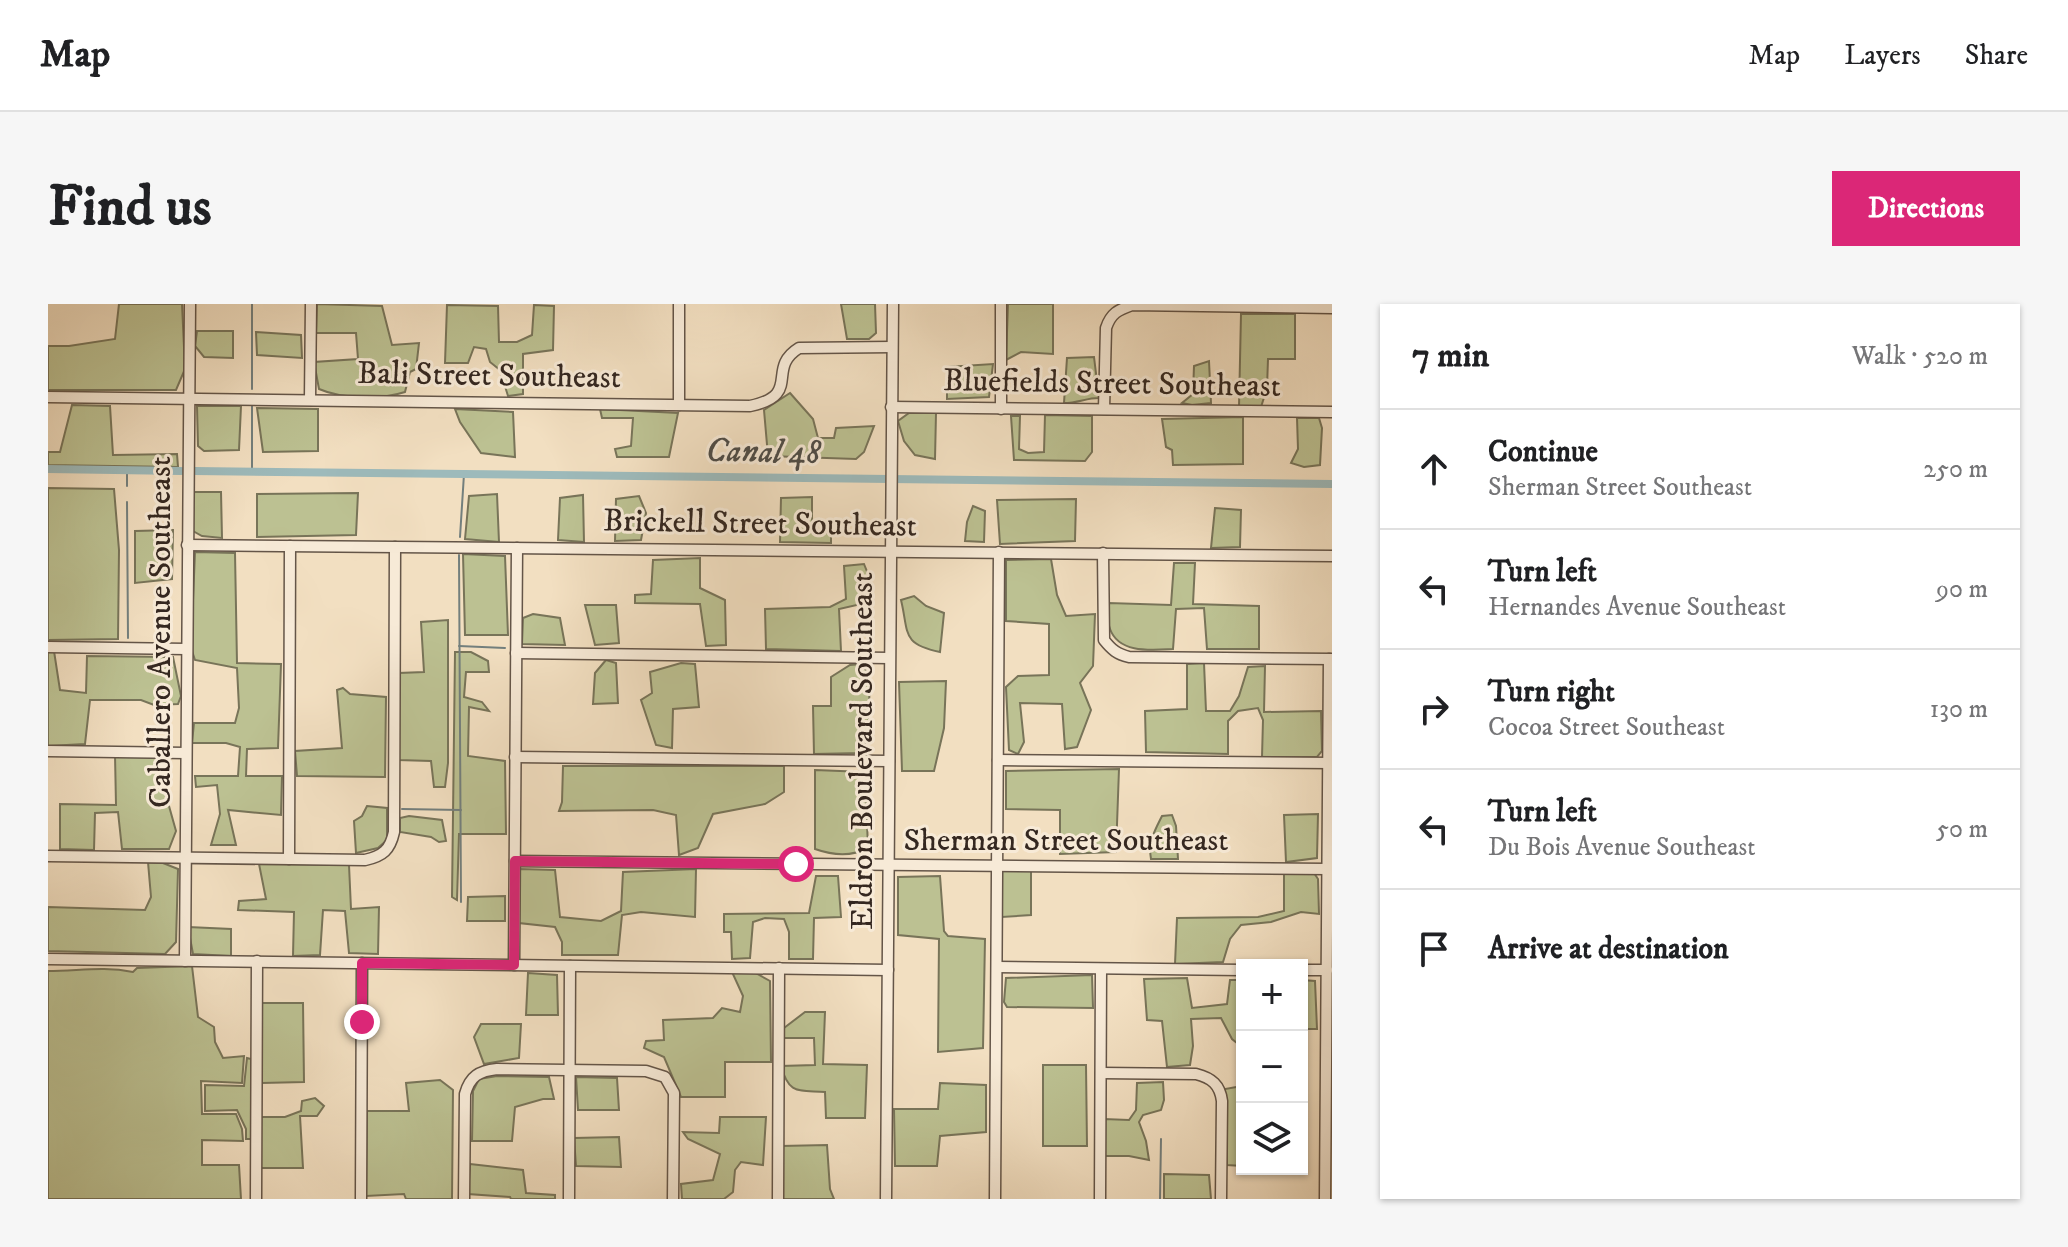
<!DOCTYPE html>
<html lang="en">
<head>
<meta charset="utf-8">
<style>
  :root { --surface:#fff; --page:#f6f6f6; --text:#202124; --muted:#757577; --line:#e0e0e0; --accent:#db2777 }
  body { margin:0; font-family:"IM FELL DW Pica",serif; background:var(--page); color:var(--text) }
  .controls { position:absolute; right:24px; bottom:24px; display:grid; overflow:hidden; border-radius:0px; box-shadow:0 2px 6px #0004 }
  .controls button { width:72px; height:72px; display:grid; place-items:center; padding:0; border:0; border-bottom:2px solid var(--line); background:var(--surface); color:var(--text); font:40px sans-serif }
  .stop { position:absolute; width:24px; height:24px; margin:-18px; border:6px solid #db2777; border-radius:50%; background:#fff }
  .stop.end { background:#db2777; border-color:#fff; box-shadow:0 2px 8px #0008 }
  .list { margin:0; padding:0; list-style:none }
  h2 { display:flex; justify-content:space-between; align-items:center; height:104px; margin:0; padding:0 32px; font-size:34px }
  h2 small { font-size:26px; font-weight:400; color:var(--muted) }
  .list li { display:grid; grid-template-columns:52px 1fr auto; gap:24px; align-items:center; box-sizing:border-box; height:120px; padding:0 32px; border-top:2px solid var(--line) }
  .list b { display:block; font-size:30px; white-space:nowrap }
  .list p { margin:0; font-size:26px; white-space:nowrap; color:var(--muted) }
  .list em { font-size:26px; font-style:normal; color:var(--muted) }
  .icon { flex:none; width:44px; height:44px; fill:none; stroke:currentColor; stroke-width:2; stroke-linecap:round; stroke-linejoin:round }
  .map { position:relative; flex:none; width:1284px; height:895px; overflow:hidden; border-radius:0px }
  header { display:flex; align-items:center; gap:48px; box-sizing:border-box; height:112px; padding:0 40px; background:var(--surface); border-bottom:2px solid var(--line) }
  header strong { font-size:38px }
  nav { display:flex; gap:44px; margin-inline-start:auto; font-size:28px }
  .intro { display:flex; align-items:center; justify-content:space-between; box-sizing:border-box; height:192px; padding:0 48px }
  h1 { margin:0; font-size:56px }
  .button { padding:20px 36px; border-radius:0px; background:var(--accent); color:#fff; font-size:28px; font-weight:700 }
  main { display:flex; gap:48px; padding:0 48px }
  aside { flex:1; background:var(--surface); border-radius:0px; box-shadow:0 2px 6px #0004 }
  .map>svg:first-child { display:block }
</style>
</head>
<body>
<header>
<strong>Map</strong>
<nav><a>Map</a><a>Layers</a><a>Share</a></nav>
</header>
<div class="intro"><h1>Find us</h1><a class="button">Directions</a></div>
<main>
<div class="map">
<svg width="1284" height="895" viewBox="0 0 1284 895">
  <rect width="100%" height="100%" fill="#f2dfc1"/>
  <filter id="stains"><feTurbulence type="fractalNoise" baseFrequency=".0025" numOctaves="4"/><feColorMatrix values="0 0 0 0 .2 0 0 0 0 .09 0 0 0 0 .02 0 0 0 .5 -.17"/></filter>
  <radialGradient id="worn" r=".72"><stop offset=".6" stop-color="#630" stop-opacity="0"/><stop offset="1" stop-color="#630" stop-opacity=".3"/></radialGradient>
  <g fill="#bcc192" stroke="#787459" stroke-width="2">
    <polygon points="71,0 134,0 137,65 128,86 0,86 0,42 21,42 67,35"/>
    <path d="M269 0 334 2 344 41 371 39 368 65 362 68 357 88C332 96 294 95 271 85L266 58 310 55 308 29H268Z"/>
    <polygon points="793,0 827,0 828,29 821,35 799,35"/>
    <polygon points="960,0 1005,0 1005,50 973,48 958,56"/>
    <polygon points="399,1 450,2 451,38 469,38 484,31 486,1 506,2 505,46 475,50 475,90 460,92 452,66 442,58 438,45 426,43 420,59 397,59"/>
    <polygon points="1193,10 1247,10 1247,55 1220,55 1219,84 1213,103 1191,103"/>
    <polygon points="149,27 185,27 185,54 156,53 147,42"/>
    <polygon points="208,28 253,31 254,54 209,51"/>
    <path d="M1046 53 1051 94C1038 94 1030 99 1016 99L1019 54Z"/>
    <polygon points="1161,57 1163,99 1144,101 1134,99 1145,90 1146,62"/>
    <polygon points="945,60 941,93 899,95 899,63"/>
    <polygon points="742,89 765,115 770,134 786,134 788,124 826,122 816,148 808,155 720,152 716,106"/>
    <polygon points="24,101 62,102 65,151 129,150 130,163 0,161 0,148 12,148"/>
    <polygon points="149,102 193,102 191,146 156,147 150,142"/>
    <polygon points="209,104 270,105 270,147 215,148"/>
    <polygon points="407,105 465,108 467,153 433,149 412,118"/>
    <polygon points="552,105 630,109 621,153 569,153 567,145 583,142 585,114 554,114"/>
    <polygon points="861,109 888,109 887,155 867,151 856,137 850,117"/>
    <polygon points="997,111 1044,112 1044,148 1037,157 966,156 963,112 972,112 971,145 980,149 996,148"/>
    <polygon points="1195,113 1195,160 1125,161 1124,146 1118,143 1114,115"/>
    <polygon points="1249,114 1271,114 1274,124 1272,161 1256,163 1243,159 1250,145"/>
    <polygon points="0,184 66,185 71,246 70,335 0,336"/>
    <polygon points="145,188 173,188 174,234 154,232 145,227"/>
    <polygon points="310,189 308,231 209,233 209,190"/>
    <polygon points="449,190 451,238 417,235 421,192"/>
    <polygon points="535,191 536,238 510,236 512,194"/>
    <polygon points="591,192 598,209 593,236 567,237 568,195"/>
    <polygon points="764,193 764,229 783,229 783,239 732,238 733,194"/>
    <polygon points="1028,195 1027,237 952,240 949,196"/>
    <polygon points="925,202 937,207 936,238 917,237 919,218"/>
    <polygon points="1167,204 1193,206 1192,243 1163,244"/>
    <polygon points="125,226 124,275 87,279 87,227"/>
    <polygon points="147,248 187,249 189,359 233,360 230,444 199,445 198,472 234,472 233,511 180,506 188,541 163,541 172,510 169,481 148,483 147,472 190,472 192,443 178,439 144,439 146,419 187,419 191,404 189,364 147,356 143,344"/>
    <polygon points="415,250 457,252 460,331 417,331"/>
    <polygon points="652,254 652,284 677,296 678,341 658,342 652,300 587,299 587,291 603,290 605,256"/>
    <polygon points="1003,255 1009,291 1018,312 1047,310 1045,362 1032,379 1043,406 1029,443 1017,445 1014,400 972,399 976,438 970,450 961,446 958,383 970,372 1001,371 1001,320 958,317 958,256"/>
    <path d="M1126 259H1147L1145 300 1211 302V345H1159L1156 304 1128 305 1125 345C1104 346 1071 350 1062 325 1059 318 1061 306 1061 299L1123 301Z"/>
    <polygon points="816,260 822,275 822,298 791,305 793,347 718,345 717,305 782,303 798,295 796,262"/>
    <path d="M866 292 878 302 896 309 892 348C853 340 861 329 853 296Z"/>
    <polygon points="537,301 568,301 571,339 547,341"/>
    <polygon points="485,310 512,314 517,341 474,340 475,314"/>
    <polygon points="400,316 400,459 397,483 386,483 383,457 350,456 351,369 376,368 373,318"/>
    <polygon points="0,347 6,347 12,386 38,389 39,352 125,353 133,392 130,400 106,401 93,396 42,396 37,440 0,442"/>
    <polygon points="407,348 423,348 440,357 441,368 418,368 416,393 434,398 441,407 421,403 420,452 457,457 458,530 411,530 409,596 404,593"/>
    <polygon points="558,356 568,359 570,399 545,400 547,369"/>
    <polygon points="633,359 647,360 651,403 625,405 624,444 608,441 593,396 604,389 602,368"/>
    <polygon points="1156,359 1158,407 1182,407 1191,392 1200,363 1217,362 1216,408 1273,407 1274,447 1269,453 1214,453 1215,416 1210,404 1190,407 1180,417 1180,450 1098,448 1097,407 1139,405 1139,360"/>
    <polygon points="814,360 822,373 820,431 813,449 766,450 765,402 783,402 783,373 802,361"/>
    <polygon points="898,377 896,424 886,467 854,467 851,378"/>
    <polygon points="295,384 302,390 338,393 337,473 249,472 247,447 294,444 289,386"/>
    <polygon points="67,451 117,453 121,502 128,527 121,545 74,545 70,508 47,509 46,546 12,545 12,500 68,501"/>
    <polygon points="515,462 736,462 736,488 717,500 665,510 650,544 631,551 628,511 605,506 511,507 514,498"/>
    <polygon points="1071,465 1068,548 1012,550 1012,506 958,505 958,467"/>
    <path d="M767 466 817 468 820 544C803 553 784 551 767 545Z"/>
    <polygon points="319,502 339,504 339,536 330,544 308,549 306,517 314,512"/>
    <polygon points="1270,510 1269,554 1238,558 1236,511"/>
    <path d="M1124 511 1128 522 1130 555H1103C1100 538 1106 528 1114 512Z"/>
    <polygon points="361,512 394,516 398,537 391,538 383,533 352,528 352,514"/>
    <polygon points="100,558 115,559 130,565 128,638 117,650 0,647 0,603 97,606 103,593"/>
    <polygon points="211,560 301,561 303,605 331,603 330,650 301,649 297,607 275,606 272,651 245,652 246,608 190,606 191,597 218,595"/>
    <polygon points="472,565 507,566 512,613 553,617 573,607 575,568 648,565 647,613 593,608 574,611 570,651 514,651 514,638 507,623 471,619"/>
    <polygon points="983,566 983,611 954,613 954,567"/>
    <polygon points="1236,568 1266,569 1270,575 1271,610 1253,608 1223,618 1193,621 1182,635 1175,658 1127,660 1129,614 1210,613 1236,607"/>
    <polygon points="768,572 790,572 793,613 766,614 765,655 741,655 741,628 736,615 717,614 705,618 702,654 684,655 683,628 676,628 676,610 761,609"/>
    <polygon points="892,572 896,627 900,632 937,635 935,744 890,748 891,635 850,631 850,573"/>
    <polygon points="457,592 457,617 419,617 420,593"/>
    <polygon points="140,623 183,625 183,652 145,650"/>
    <path d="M144 662 150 713 166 723 167 738 175 754 196 752 194 779 153 777 154 810H188L194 825 195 837 154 836V861H191L193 895H0V667C31 667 55 662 85 668L89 664Z"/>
    <polygon points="704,667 722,677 723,758 677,758 677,793 633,793 616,753 596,744 598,737 616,736 615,716 665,714 674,704 692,708 695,692 684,668"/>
    <polygon points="480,669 509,671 510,711 478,711"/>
    <polygon points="1044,671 1045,704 959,703 956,698 958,674"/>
    <polygon points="1139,674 1144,704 1179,700 1182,676 1194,676 1194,743 1184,735 1173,714 1143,715 1145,742 1142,761 1119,763 1114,717 1099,716 1096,675"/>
    <polygon points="1254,676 1267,677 1269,725 1254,725"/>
    <polygon points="214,699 255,699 256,778 214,779"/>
    <path d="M757 708H777L775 760 819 761 817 814H778L777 788C750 786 741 791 733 762L767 761 766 734H735L736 724Z"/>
    <polygon points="433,720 473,720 471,754 436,760 426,733"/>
    <polygon points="199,754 203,755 203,835 198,835 198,825 189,806 157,807 157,781 196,782"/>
    <polygon points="995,761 1038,761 1039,842 995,842"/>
    <polygon points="449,772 501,773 506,795 495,795 467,803 464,837 424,837 425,787 431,775"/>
    <polygon points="528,773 569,774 571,806 530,806"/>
    <polygon points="392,776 405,786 404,895 358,895 356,890 318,892 319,807 361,807 358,779"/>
    <polygon points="1115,778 1116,796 1113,806 1095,811 1091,818 1098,837 1101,856 1081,852 1056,852 1056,815 1081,816 1088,806 1089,779"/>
    <polygon points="892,779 938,781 938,828 892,832 889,862 847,862 846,805 890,805"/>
    <polygon points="1194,782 1194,862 1179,861 1177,785"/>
    <polygon points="267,794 276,802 269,812 252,812 255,864 213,864 213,813 237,813 253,807 254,797"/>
    <polygon points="672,813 718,813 715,861 693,858 687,866 685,888 676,895 634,895 633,880 665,876 672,850 640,835 635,828 671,829"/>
    <polygon points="571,833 573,863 528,862 526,834"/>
    <polygon points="779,841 782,885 786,895 735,895 733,842"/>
    <polygon points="422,860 475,866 478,889 507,891 507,895 463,895 462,893 420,890"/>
    <polygon points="1116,870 1161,871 1163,895 1116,895"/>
  </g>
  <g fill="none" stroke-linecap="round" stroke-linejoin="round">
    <g stroke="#737f7d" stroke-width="2">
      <polyline points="204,85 204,0"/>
      <polyline points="79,166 79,182"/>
      <polyline points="204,168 204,102"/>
      <polyline points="79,198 80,334"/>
      <polyline points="412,233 416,170"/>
      <polyline points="411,251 413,598"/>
      <polyline points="411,342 457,344"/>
      <polyline points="354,505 413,506"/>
      <polyline points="1112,895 1113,835"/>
    </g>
    <g stroke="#9dbabb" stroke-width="8">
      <polyline points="0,165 133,167"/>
      <polyline points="146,167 1284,180"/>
    </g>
    <g stroke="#645548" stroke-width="13">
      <g id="minor">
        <path d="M0 93 702 102C755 91 717 65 751 44L844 43"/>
        <polyline points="262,95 263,0"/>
        <polyline points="631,101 631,0"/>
        <polyline points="843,103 1284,108"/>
        <polyline points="953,105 953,0"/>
        <path d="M1056 105 1058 24C1063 9 1070 6 1084 1L1284 4"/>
        <polyline points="139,241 1284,252"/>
        <path d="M1055 249 1056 336C1064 346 1069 350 1081 353L1284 355"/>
        <polyline points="0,343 138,345"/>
        <polyline points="468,349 841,354"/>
        <polyline points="0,447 138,449"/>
        <polyline points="467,453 841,457"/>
        <polyline points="950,456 1284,459"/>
        <path d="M0 552 317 556C335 552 342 546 346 528L347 243"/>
        <polyline points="241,555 242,242"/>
        <polyline points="467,557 1280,565"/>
        <polyline points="0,655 840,666"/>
        <polyline points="137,657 142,0"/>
        <polyline points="466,661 469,244"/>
        <polyline points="949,663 1194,666"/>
        <polyline points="1254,666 1279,666"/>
        <path d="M1053 769 1148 770C1164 774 1172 781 1174 797L1173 895"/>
        <polyline points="208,895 209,657"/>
        <polyline points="313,895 314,659"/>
        <path d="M416 895 417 790C422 772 431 767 449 765L598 767 617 773 626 789 625 895"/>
        <polyline points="521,895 522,662"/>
        <polyline points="730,895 731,664"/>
        <polyline points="838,895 845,0"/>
        <polyline points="947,895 951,248"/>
        <polyline points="1052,895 1053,665"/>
        <polyline points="1277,895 1281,355"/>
      </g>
    </g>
    <use href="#minor" stroke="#f7ead7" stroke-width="10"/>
  </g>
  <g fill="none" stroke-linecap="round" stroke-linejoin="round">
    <polyline stroke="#db2777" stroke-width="10" points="314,718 314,659 466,661 467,557 748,560"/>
  </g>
  <g text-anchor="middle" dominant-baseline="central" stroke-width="6" stroke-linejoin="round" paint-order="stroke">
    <g font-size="32" fill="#342720" stroke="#f7ead7">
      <text transform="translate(441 72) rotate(1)">Bali Street Southeast</text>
      <text transform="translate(1064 80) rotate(1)">Bluefields Street Southeast</text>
      <text transform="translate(712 220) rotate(1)">Brickell Street Southeast</text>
      <text transform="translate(113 328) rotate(-90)">Caballero Avenue Southeast</text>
      <text transform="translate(815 447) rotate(-90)">Eldron Boulevard Southeast</text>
      <text x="1018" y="537">Sherman Street Southeast</text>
    </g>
    <g font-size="34" font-style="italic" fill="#4e4c47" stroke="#f7ead7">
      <text transform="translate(715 148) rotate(1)">Canal 48</text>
    </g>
  </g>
  <rect width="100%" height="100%" filter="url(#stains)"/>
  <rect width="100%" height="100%" fill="url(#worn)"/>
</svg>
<div class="controls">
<button>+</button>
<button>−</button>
<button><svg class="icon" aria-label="layers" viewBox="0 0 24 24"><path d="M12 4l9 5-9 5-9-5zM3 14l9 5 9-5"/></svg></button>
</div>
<div class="stop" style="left:748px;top:560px"></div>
<div class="stop end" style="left:314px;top:718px"></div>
</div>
<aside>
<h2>7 min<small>Walk · 520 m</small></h2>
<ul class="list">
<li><svg class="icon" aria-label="ahead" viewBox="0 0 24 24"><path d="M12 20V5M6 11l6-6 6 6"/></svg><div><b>Continue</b><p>Sherman Street Southeast</p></div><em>250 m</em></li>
<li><svg class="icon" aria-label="left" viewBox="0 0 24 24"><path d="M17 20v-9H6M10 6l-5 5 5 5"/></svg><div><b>Turn left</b><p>Hernandes Avenue Southeast</p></div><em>90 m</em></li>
<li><svg class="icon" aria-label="right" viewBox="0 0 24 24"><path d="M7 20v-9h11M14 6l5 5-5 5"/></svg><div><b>Turn right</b><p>Cocoa Street Southeast</p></div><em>130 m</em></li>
<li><svg class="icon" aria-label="left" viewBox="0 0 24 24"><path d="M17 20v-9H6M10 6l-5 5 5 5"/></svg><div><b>Turn left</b><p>Du Bois Avenue Southeast</p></div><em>50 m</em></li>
<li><svg class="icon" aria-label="arrive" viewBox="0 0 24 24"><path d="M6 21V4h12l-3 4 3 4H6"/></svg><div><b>Arrive at destination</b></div></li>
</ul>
</aside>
</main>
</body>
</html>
